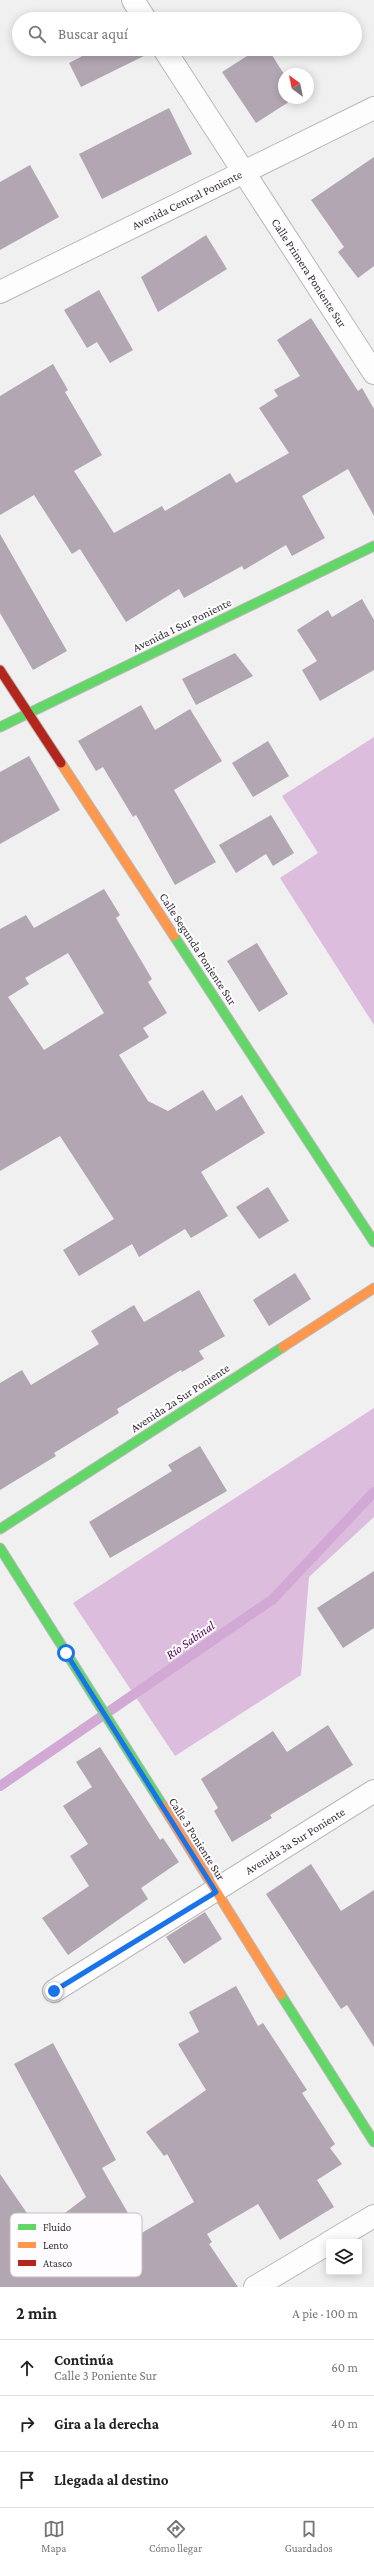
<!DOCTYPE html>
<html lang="es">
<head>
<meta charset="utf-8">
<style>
  :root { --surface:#fff; --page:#f6f6f6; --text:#222; --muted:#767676; --line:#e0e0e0; --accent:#767476 }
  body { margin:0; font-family:"Crimson Pro",serif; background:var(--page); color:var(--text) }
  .controls { position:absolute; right:12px; bottom:12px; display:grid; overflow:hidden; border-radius:4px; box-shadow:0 2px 10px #0003 }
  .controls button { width:36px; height:36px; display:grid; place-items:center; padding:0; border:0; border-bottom:1px solid var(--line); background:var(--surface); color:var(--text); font:20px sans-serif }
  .compass { position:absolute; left:278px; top:68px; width:36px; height:36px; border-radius:50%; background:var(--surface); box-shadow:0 2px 10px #0003; rotate:327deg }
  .stop { position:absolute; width:12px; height:12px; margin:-9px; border:3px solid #1a73e8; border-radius:50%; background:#fff }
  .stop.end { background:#1a73e8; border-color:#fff; box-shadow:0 1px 4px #0008 }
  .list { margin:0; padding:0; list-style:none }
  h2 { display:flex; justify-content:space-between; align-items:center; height:52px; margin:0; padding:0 16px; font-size:17px }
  h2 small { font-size:13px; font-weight:400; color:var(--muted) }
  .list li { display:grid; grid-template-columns:26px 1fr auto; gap:12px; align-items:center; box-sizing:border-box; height:56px; padding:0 16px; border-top:1px solid var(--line) }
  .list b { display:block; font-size:15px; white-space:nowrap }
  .list p { margin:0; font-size:13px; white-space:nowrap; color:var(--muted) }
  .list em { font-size:13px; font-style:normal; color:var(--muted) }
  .icon { flex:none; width:22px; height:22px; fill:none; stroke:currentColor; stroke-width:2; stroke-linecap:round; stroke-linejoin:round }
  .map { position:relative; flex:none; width:374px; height:2287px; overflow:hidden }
  .search { position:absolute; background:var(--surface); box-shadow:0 2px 10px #0003; left:12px; right:12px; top:12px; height:44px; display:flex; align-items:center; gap:10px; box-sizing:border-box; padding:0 14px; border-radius:22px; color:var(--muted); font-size:15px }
  .sheet { height:220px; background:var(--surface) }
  nav { display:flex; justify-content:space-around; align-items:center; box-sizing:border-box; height:56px; border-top:1px solid var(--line); background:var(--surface); font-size:11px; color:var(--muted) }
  nav a { display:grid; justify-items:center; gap:2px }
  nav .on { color:var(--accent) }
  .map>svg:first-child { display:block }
</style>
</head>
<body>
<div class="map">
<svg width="374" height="2287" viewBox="0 0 374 2287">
  <rect width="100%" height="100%" fill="#f1f0f1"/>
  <g fill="#dcbdde">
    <polygon points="374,737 374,1025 280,878 318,853 282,796"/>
    <polygon points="374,1408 374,1517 309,1577 301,1675 175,1756 73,1603"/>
  </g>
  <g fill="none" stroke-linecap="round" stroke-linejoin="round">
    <polyline stroke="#d1a9d4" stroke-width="10" points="0,1786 273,1599 374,1492"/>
  </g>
  <g fill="#b1a6b2" fill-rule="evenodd">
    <polygon points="96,49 152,49 152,52 81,87 69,63"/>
    <polygon points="258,49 268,49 284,74 284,98 295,98 256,123 222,72"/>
    <polygon points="169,108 192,154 102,199 79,154"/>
    <polygon points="374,157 374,266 358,278 338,252 344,247 311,200"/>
    <polygon points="30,165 59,217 0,250 0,182"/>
    <polygon points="206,235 227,269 158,312 141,277"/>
    <polygon points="99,290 133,350 110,363 97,342 87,348 64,310"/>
    <polygon points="311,318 358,391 362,388 374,409 374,516 348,469 302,496 325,538 292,556 286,545 244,570 242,566 184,598 179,589 126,622 80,549 72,554 34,495 0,515 0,396 53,364 68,390 65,392 102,455 74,471 114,533 162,506 165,511 230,473 236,483 289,453 259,408 278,396 274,390 300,376 277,340"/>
    <polygon points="0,534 67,651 33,670 0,613"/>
    <polygon points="362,599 374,620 374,670 320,701 302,670 317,661 297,630 328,610 332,617"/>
    <polygon points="235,653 253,676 196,705 182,679"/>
    <polygon points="141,705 155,730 190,709 222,761 174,790 216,862 175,885 136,815 133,817 103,767 96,771 78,741"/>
    <polygon points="268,741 289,776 253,797 232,763"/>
    <polygon points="29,756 60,810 0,844 0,772"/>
    <polygon points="271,815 294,853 273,866 266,854 236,873 219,845"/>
    <path d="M104 889 120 915 116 918 152 979 148 982 167 1013 143 1028 149 1037 119 1055 148 1101 168 1111 203 1090 216 1111 242 1095 265 1133 201 1172 228 1216 191 1238 185 1229 139 1257 132 1244 79 1276 63 1250 114 1219 60 1136 0 1171V929L26 915 34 928ZM68 953 104 1013 44 1050 8 997 29 984 25 978Z"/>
    <polygon points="257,943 288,994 259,1012 227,961"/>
    <polygon points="268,1187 289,1221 259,1239 236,1207"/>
    <polygon points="295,1273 311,1299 269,1326 253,1300"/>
    <polygon points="199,1290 225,1336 199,1351 204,1359 182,1372 181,1370 117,1409 119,1413 54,1453 56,1456 0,1490 0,1383 22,1370 31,1385 99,1344 91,1331 134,1305 144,1322"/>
    <polygon points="200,1446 227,1491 110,1558 89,1522 172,1471 168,1465"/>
    <polygon points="374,1571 374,1628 343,1648 317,1608"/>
    <polygon points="328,1725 353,1765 270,1815 272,1818 232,1842 214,1811 218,1808 201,1779 273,1731 287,1752"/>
    <polygon points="100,1747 160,1840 163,1838 179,1862 141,1888 148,1899 68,1955 42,1918 89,1886 70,1856 88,1844 63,1806 92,1787 76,1762"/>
    <polygon points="311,1864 341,1911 374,1890 374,2047 347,2005 341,2009 266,1894"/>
    <polygon points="205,1912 222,1939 184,1964 166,1937"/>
    <polygon points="236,1986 258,2026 263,2023 307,2090 302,2093 335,2144 330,2148 342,2164 317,2180 334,2207 280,2240 258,2204 207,2234 212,2242 209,2244 238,2287 0,2287 0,2174 40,2232 86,2197 14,2064 53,2043 116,2160 102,2168 140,2234 194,2202 167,2154 164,2156 146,2132 206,2090 178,2044 199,2032 189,2012"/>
  </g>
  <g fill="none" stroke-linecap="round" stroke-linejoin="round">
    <g stroke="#b9b8b9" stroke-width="24">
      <g id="street">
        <polyline points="133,0 145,19"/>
        <polyline points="164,49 374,373"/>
        <polyline points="0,292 374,108"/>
        <polyline points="54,1991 374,1791"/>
        <polyline points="330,2242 374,2216"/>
        <polyline points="255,2287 329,2243"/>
      </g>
    </g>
    <g stroke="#b9b8b9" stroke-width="11">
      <g id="fast">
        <polyline points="0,727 374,546"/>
        <polyline points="174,936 374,1242"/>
        <polyline points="0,1529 283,1347"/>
        <polyline points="0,1548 163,1806"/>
        <polyline points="281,1995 374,2142"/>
      </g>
    </g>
    <g stroke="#b9b8b9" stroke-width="11">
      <g id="slow">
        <polyline points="61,763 174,936"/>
        <polyline points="283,1347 374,1288"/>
        <polyline points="163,1806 281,1995"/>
      </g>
    </g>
    <g stroke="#b9b8b9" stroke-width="11">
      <polyline id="jam" points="0,670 61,763"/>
    </g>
    <use href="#street" stroke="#fdfdfd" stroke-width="22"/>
    <use href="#fast" stroke="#63d668" stroke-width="9"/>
    <use href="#slow" stroke="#ff974d" stroke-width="9"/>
    <use href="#jam" stroke="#b3261e" stroke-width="9"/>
  </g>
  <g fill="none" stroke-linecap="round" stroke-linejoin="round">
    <polyline stroke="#1a73e8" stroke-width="5" points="54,1991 216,1892 66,1653"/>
  </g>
  <g text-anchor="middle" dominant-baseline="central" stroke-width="4" stroke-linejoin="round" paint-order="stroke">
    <g font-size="12" fill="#333233" stroke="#fffcff">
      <text transform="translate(187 200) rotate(-26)">Avenida Central Poniente</text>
      <text transform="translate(309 273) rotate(57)">Calle Primera Poniente Sur</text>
      <text transform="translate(182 625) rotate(-26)">Avenida 1 Sur Poniente</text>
      <text transform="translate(198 949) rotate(57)">Calle Segunda Poniente Sur</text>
      <text transform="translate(180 1398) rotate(-33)">Avenida 2a Sur Poniente</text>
      <text transform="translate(197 1839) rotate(58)">Calle 3 Poniente Sur</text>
      <text transform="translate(295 1841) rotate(-32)">Avenida 3a Sur Poniente</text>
    </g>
    <g font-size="13" font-style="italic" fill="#500b56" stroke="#fffcff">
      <text transform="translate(190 1640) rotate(-35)">Río Sabinal</text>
    </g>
  </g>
  <rect x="10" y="2213" width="132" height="64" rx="6" fill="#fffcff" stroke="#c2bfc2" stroke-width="1"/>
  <rect x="18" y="2224" width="18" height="6" fill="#63d668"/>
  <rect x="18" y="2242" width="18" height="6" fill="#ff974d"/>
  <rect x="18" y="2260" width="18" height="6" fill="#b3261e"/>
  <g font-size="11" fill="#333233">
    <text x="43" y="2231">Fluido</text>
    <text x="43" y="2249">Lento</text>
    <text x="43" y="2267">Atasco</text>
  </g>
</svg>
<div class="controls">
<button><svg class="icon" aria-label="layers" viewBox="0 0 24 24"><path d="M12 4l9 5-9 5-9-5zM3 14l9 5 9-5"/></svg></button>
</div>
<svg class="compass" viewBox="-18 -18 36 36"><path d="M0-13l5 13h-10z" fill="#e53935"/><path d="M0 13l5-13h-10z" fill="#767676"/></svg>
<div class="stop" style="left:66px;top:1653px"></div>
<div class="stop end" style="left:54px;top:1991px"></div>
<div class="search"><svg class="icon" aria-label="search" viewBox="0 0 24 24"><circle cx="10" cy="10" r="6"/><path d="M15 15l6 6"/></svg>Buscar aquí</div>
</div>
<section class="sheet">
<h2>2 min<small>A pie · 100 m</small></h2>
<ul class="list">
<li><svg class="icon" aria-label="ahead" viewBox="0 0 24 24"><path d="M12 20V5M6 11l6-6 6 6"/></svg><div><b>Continúa</b><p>Calle 3 Poniente Sur</p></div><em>60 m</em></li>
<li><svg class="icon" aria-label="right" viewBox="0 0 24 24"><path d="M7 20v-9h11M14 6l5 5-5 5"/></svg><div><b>Gira a la derecha</b></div><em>40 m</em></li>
<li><svg class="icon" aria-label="arrive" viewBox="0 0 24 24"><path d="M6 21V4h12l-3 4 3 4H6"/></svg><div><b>Llegada al destino</b></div></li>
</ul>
</section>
<nav>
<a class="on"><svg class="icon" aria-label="map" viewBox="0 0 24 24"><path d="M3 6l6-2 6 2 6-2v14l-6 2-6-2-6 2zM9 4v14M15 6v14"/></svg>Mapa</a>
<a><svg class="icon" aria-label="directions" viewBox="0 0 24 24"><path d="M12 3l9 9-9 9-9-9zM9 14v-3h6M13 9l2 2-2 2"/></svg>Cómo llegar</a>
<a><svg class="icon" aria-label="saved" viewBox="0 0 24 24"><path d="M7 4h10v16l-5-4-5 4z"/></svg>Guardados</a>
</nav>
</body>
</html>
